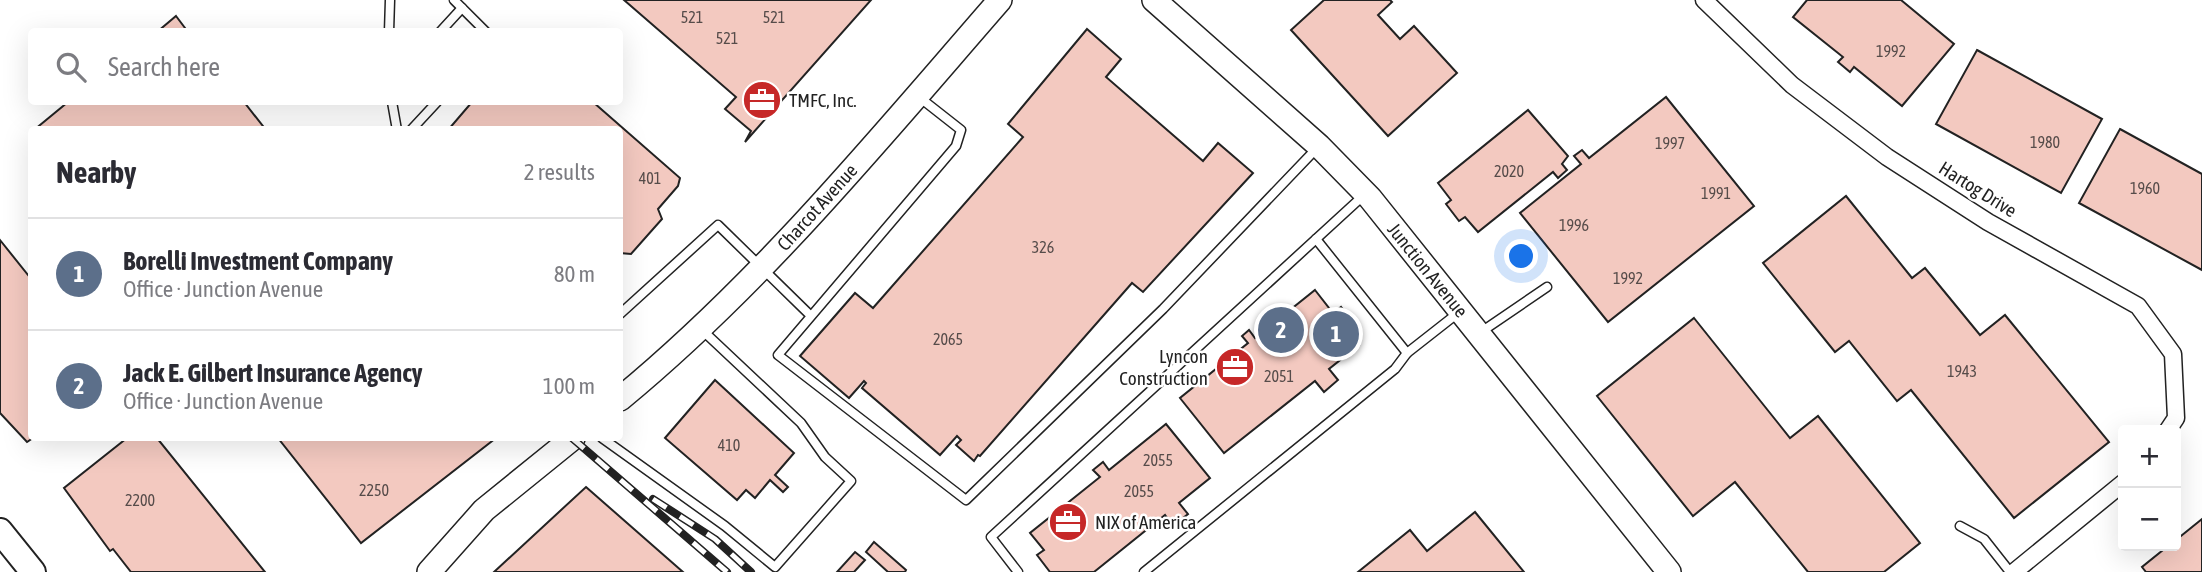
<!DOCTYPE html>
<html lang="en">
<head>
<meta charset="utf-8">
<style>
  :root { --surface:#fff; --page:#f7f7f7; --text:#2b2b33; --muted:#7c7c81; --line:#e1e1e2; --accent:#1a73e8 }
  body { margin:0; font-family:"Asap Condensed",sans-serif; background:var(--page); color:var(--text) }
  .controls { position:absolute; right:21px; bottom:21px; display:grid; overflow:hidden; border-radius:7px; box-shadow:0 7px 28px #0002 }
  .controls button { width:63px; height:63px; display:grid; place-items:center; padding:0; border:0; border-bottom:2px solid var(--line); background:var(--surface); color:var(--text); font:35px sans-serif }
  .you { position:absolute; left:1522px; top:257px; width:24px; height:24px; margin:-18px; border:5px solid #fff; border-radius:50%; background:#1a73e8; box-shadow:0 0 0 10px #1a73e833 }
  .badge { display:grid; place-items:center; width:46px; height:46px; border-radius:50%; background:var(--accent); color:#fff; font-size:23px; font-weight:700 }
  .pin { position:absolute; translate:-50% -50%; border:4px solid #fff; box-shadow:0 2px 7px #0006 }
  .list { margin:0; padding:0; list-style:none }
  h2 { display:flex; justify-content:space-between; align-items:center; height:91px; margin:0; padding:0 28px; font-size:30px }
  h2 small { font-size:23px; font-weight:400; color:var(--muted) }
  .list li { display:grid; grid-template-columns:46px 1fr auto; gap:21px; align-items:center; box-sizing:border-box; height:112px; padding:0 28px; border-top:2px solid var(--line) }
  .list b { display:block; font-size:26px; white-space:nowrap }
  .list p { margin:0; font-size:23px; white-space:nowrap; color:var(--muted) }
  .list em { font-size:23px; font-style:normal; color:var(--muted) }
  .icon { flex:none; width:38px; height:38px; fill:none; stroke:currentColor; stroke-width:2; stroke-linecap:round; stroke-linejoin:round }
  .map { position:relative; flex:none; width:2202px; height:572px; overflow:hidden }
  .search { position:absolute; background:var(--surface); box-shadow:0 7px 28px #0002; left:28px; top:28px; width:595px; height:77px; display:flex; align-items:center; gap:18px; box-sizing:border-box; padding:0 24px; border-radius:7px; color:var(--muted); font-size:26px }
  .panel { position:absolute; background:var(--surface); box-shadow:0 7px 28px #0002; left:28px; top:126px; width:595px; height:315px; border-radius:7px }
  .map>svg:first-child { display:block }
</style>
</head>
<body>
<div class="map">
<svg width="2202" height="572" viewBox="0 0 2202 572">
  <rect width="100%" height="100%" fill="#fff"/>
  <g fill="#f3c9c0" stroke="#222" stroke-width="2">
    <polygon points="624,0 871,0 745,142 751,131 725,109 736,97"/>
    <polygon points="1324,0 1390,0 1392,2 1378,15 1400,39 1414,26 1457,73 1388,136 1291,30"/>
    <polygon points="1807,0 1901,0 1954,44 1902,106 1854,67 1850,72 1838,62 1843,57 1793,17"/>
    <polygon points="176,16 188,32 157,32"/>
    <polygon points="1087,29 1121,59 1106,77 1203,161 1218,143 1253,173 1143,292 1132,283 980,456 978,455 974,461 956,445 961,440 957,436 940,455 862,388 866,383 864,381 849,398 800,356 855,293 873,308 1023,137 1008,124"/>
    <polygon points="1977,50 2102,119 2061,193 1936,124"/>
    <polygon points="1666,97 1754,206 1608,322 1520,213 1581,164 1574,156 1582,150 1589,158"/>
    <polygon points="68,102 244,102 266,130 34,130"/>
    <polygon points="472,102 593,102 680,178 678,186 658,209 662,219 631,254 620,253 620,130 448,130"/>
    <polygon points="1528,110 1568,156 1562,164 1567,170 1558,178 1553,172 1478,232 1465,217 1459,221 1446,204 1451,200 1438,183"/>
    <polygon points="2120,129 2202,174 2202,270 2079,203"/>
    <polygon points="1846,196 1912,278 1925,268 1980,335 2005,315 2109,442 2014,518 1911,390 1897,401 1849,341 1835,352 1763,263"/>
    <polygon points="0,240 32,280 33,438 27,442 0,413"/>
    <polygon points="1315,290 1333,313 1341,307 1348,316 1341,322 1359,345 1329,369 1338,380 1324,392 1315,381 1224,453 1180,398 1248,343 1242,336 1249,330 1255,338"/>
    <polygon points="1694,318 1790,438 1818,416 1920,543 1884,572 1808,572 1735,482 1693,516 1597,396"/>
    <polygon points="715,380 794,453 775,475 788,487 783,492 770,480 755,498 746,490 737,500 665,438"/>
    <polygon points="1166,424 1210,478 1179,503 1188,514 1173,526 1165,515 1094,572 1050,572 1037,555 1044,550 1030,533 1100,477 1093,470 1103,462 1109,470"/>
    <polygon points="127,438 157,438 265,572 131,572 113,549 110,551 64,488"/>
    <polygon points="278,438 496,438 361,543"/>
    <polygon points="586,487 683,572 494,572"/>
    <polygon points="1475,512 1524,572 1358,572 1410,530 1427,551"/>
    <polygon points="2202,519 2202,572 2146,572 2142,567 2168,546 2176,546 2176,540"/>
    <polygon points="874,542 906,570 905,572 888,572 866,552"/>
    <polygon points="855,552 865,560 854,572 837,572"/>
  </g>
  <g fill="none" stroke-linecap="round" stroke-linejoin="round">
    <g stroke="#222" stroke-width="11">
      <g id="lane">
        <polyline points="454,0 486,32"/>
        <polyline points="389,32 390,0"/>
        <polyline points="440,32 462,8"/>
        <polyline points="919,97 961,130 956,146 778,355 966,500 1163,309 1317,148"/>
        <polyline points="392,102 397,130"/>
        <polyline points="411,130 437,102"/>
        <polyline points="1316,239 1407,353"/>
        <polyline points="620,314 718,225 810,315"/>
        <polyline points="1481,332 1547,287"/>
        <polyline points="602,438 725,526 775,567 851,481 825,457 801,423 701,329"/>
        <polyline points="1960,526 1984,539 2010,572"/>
        <polyline points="1018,572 991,537 1364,195"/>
        <polyline points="1144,572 1395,369 1407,353 1458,313"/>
      </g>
    </g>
    <g stroke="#222" stroke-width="19">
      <g id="street">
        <polyline points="1704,0 1792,85 1887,157 1988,222 2138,306 2173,354 2176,418 2168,430"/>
        <polyline points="2014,572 2123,483"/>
      </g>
    </g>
    <g stroke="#222" stroke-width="26">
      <g id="secondary">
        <polyline points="1154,0 1319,146 1370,198 1669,572"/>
        <path d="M620 399C762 282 879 139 1000 0"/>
        <polyline points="429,572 484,510 573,438"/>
      </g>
    </g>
    <g stroke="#222" stroke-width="28">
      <polyline id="primary" points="0,531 33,572"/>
    </g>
    <use href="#lane" stroke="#fff" stroke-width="8"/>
    <use href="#street" stroke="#fff" stroke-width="16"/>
    <use href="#secondary" stroke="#fff" stroke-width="23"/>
    <use href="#primary" stroke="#fff" stroke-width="24"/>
    <g stroke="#222" stroke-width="8">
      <g id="rail">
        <polyline points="572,438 727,572"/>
        <polyline points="653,499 715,539 751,572"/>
      </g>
    </g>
    <use href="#rail" stroke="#fff" stroke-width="5" stroke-dasharray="16" stroke-linecap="butt"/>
  </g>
  <defs>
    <g id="office-disc" transform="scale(2.0125)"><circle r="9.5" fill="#c62828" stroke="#fff"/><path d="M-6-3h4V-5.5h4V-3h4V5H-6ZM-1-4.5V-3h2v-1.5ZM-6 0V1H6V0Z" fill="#fff"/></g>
  </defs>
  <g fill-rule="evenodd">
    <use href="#office-disc" x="762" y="100"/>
    <use href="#office-disc" x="1235" y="367"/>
    <use href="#office-disc" x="1068" y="522"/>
  </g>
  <g text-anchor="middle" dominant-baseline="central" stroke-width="5" stroke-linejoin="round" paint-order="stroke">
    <g font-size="16" fill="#564c4a">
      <text x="692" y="17">521</text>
      <text x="774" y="17">521</text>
      <text x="727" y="38">521</text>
      <text x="1891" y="51">1992</text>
      <text x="2045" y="142">1980</text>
      <text x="1670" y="143">1997</text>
      <text x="1509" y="171">2020</text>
      <text x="650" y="178">401</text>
      <text x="2145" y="188">1960</text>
      <text x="1716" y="193">1991</text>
      <text x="1574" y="225">1996</text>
      <text x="1043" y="247">326</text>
      <text x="1628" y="278">1992</text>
      <text x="948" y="339">2065</text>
      <text x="1962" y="371">1943</text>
      <text x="1279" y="376">2051</text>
      <text x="729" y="445">410</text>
      <text x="1158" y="460">2055</text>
      <text x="374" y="490">2250</text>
      <text x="1139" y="491">2055</text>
      <text x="140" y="500">2200</text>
    </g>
    <g font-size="19" fill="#222" stroke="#fff" text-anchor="start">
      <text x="789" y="100">TMFC, Inc.</text>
      <text x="1208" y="356" text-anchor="end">Lyncon<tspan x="1208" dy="22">Construction</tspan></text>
      <text x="1095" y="522">NIX of America</text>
    </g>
    <g font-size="19" fill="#222" stroke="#fff">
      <text transform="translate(1978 189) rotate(32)">Hartog Drive</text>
      <text transform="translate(817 207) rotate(-48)">Charcot Avenue</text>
      <text transform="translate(1428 270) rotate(51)">Junction Avenue</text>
    </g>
  </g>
</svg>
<div class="controls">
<button>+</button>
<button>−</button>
</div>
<div class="you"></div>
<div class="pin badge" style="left:1336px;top:334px;background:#5c6f8a">1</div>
<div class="pin badge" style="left:1281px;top:330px;background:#5c6f8a">2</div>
<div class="search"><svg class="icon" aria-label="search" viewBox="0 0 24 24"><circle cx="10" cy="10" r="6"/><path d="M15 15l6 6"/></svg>Search here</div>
<section class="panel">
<h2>Nearby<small>2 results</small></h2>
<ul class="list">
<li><span class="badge" style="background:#5c6f8a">1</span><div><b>Borelli Investment Company</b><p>Office · Junction Avenue</p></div><em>80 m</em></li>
<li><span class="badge" style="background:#5c6f8a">2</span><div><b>Jack E. Gilbert Insurance Agency</b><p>Office · Junction Avenue</p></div><em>100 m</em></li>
</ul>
</section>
</div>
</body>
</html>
